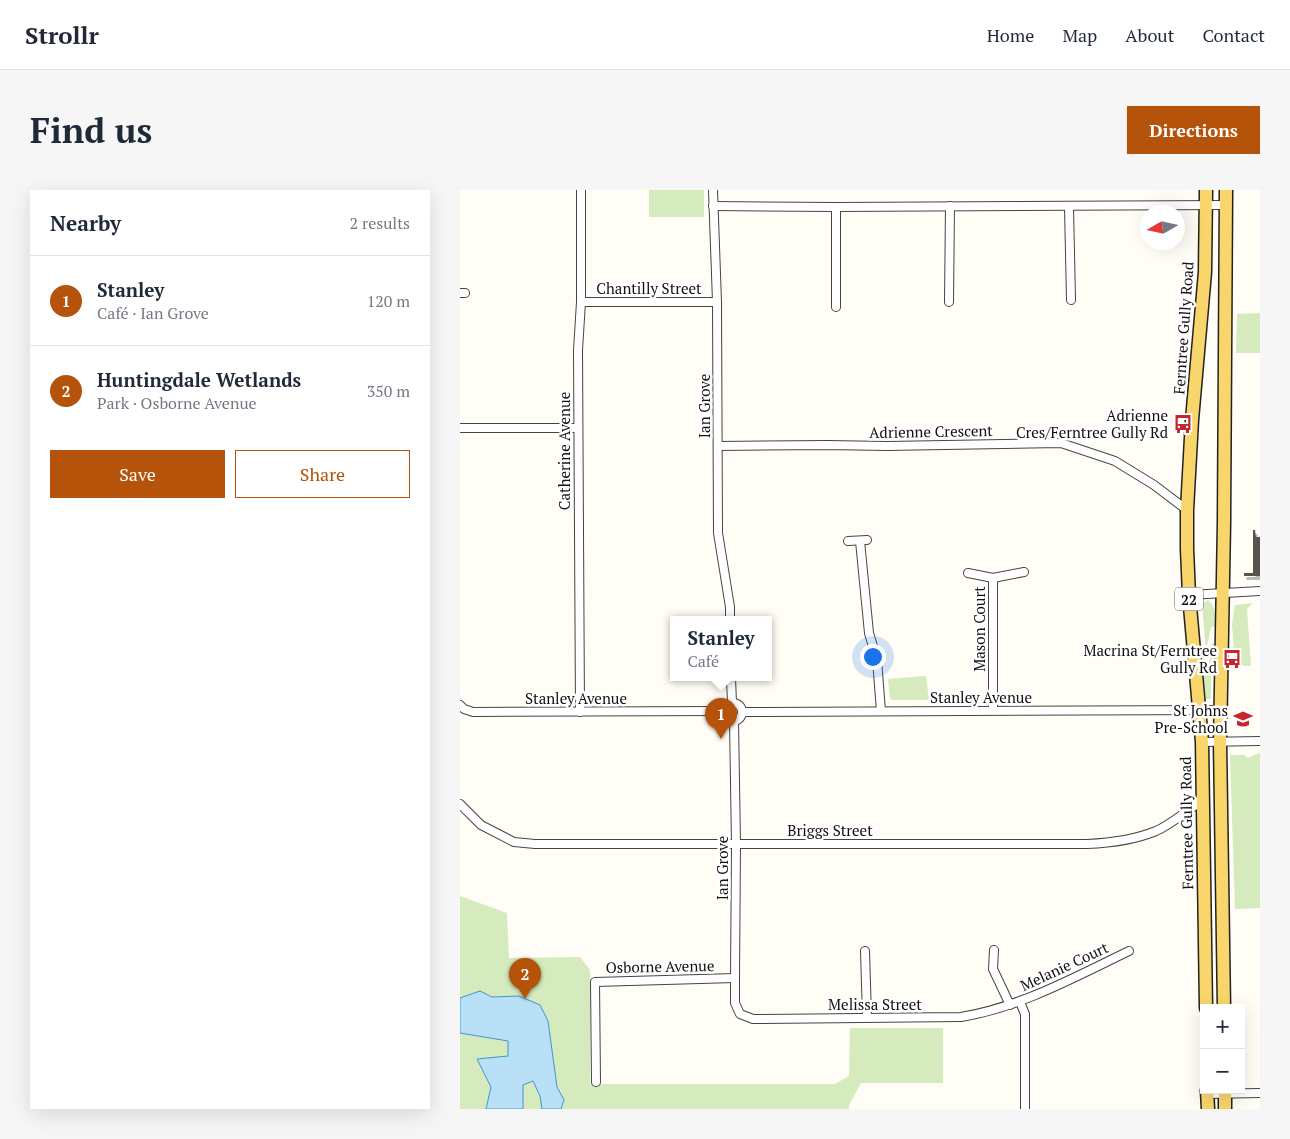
<!DOCTYPE html>
<html lang="en">
<head>
<meta charset="utf-8">
<style>
  :root { --surface:#fff; --page:#f6f6f7; --text:#1f2937; --muted:#747a83; --line:#e0e1e3; --accent:#b45309 }
  body { margin:0; font-family:"PT Serif",serif; background:var(--page); color:var(--text) }
  .controls { position:absolute; right:15px; bottom:15px; display:grid; overflow:hidden; border-radius:0px; box-shadow:0 5px 20px #0002 }
  .controls button { width:45px; height:45px; display:grid; place-items:center; padding:0; border:0; border-bottom:1px solid var(--line); background:var(--surface); color:var(--text); font:25px sans-serif }
  .compass { position:absolute; left:680px; top:15px; width:45px; height:45px; border-radius:50%; background:var(--surface); box-shadow:0 5px 20px #0002; rotate:261deg }
  .you { position:absolute; left:412px; top:466px; width:18px; height:18px; margin:-12px; border:4px solid #fff; border-radius:50%; background:#1a73e8; box-shadow:0 0 0 8px #1a73e833 }
  .badge { display:grid; place-items:center; width:32px; height:32px; border-radius:50%; background:var(--accent); color:#fff; font-size:16px; font-weight:700 }
  .pin { position:absolute; translate:-50% -41px; filter:drop-shadow(0 1px 2px #0008) }
  .pin::after { content:''; position:absolute; top:26px; width:18px; height:15px; background:inherit; clip-path:polygon(0 0,100% 0,50% 100%) }
  .popup { position:absolute; left:210px; top:426px; width:102px; height:65px; box-sizing:border-box; display:grid; place-content:center; border-radius:0px; background:var(--surface); filter:drop-shadow(0 1px 4px #0005); font-size:16px; white-space:nowrap; color:var(--muted) }
  .popup b { font-size:19px; color:var(--text) }
  .popup::after { content:''; position:absolute; left:50%; top:100%; margin-left:-10px; border:10px solid transparent; border-top-color:var(--surface) }
  .list { margin:0; padding:0; list-style:none }
  h2 { display:flex; justify-content:space-between; align-items:center; height:65px; margin:0; padding:0 20px; font-size:21px }
  h2 small { font-size:16px; font-weight:400; color:var(--muted) }
  .list li { display:grid; grid-template-columns:32px 1fr auto; gap:15px; align-items:center; box-sizing:border-box; height:90px; padding:0 20px; border-top:1px solid var(--line) }
  .list b { display:block; font-size:19px; white-space:nowrap }
  .list p { margin:0; font-size:16px; white-space:nowrap; color:var(--muted) }
  .list em { font-size:16px; font-style:normal; color:var(--muted) }
  .actions { display:flex; gap:10px; padding:15px 20px }
  .actions a { flex:1; padding:11px 0; border:1px solid var(--accent); border-radius:0px; text-align:center; font-size:18px; color:var(--accent) }
  .actions .main { background:var(--accent); color:#fff }
  .map { position:relative; flex:none; width:800px; height:919px; overflow:hidden; border-radius:0px }
  header { display:flex; align-items:center; gap:30px; box-sizing:border-box; height:70px; padding:0 25px; background:var(--surface); border-bottom:1px solid var(--line) }
  header strong { font-size:24px }
  nav { display:flex; gap:28px; margin-inline-start:auto; font-size:18px }
  .intro { display:flex; align-items:center; justify-content:space-between; box-sizing:border-box; height:120px; padding:0 30px }
  h1 { margin:0; font-size:35px }
  .button { padding:12px 22px; border-radius:0px; background:var(--accent); color:#fff; font-size:18px; font-weight:700 }
  main { display:flex; gap:30px; padding:0 30px }
  aside { flex:1; background:var(--surface); border-radius:0px; box-shadow:0 5px 20px #0002 }
  .map>svg:first-child { display:block }
</style>
</head>
<body>
<header>
<strong>Strollr</strong>
<nav><a>Home</a><a>Map</a><a>About</a><a>Contact</a></nav>
</header>
<div class="intro"><h1>Find us</h1><a class="button">Directions</a></div>
<main>
<aside>
<h2>Nearby<small>2 results</small></h2>
<ul class="list">
<li><span class="badge">1</span><div><b>Stanley</b><p>Café · Ian Grove</p></div><em>120 m</em></li>
<li><span class="badge">2</span><div><b>Huntingdale Wetlands</b><p>Park · Osborne Avenue</p></div><em>350 m</em></li>
</ul>
<div class="actions"><a class="main">Save</a><a>Share</a></div>
</aside>
<div class="map">
<svg width="800" height="919" viewBox="0 0 800 919">
  <defs>
    <filter id="shadow"><feDropShadow dx="2.5" dy="4" stdDeviation="0" flood-color="#0004"/></filter>
  </defs>
  <rect width="100%" height="100%" fill="#fffdf5"/>
  <g fill="#d5ebbd">
    <rect x="189" y="0" width="55" height="27"/>
    <polygon points="800,123 800,163 776,163 777,124"/>
    <path d="M748 410C756 417 755 426 756 436L751 437 746 461 742 414Z"/>
    <polygon points="792,413 787,419 791,476 775,475 772,434 775,415"/>
    <polygon points="752,453 755,453 751,479 751,509 746,509 743,477 744,475 749,474"/>
    <polygon points="466,486 469,510 432,510 430,508 428,489"/>
    <polygon points="800,563 800,718 775,719 770,565 785,565 787,568"/>
    <polygon points="0,706 47,723 49,768 120,767 130,780 130,894 375,894 389,886 390,838 483,838 483,893 401,893 389,915 389,919 0,919"/>
  </g>
  <polygon fill="#b9e0f7" stroke="#3f96cf" points="20,801 32,807 59,806 80,815 88,831 97,897 104,910 101,919 82,919 80,906 73,891 63,895 63,919 26,919 31,897 17,869 48,866 48,851 0,843 0,808"/>
  <polygon fill="#5a524d" filter="url(#shadow)" points="793,340 795,340 796,347 800,347 800,386 784,386 784,383 793,383"/>
  <g fill="none" stroke-linecap="round" stroke-linejoin="round">
    <g stroke="#444" stroke-width="10">
      <g id="street">
        <polyline points="253,0 257,112 258,343 270,417 270,430"/>
        <polyline points="253,16 376,17 766,15"/>
        <polyline points="609,17 611,110"/>
        <polyline points="0,103 5,103"/>
        <polyline points="121,112 257,112"/>
        <polyline points="489,112 490,16"/>
        <polyline points="376,117 376,17"/>
        <polyline points="0,238 118,238"/>
        <polyline points="258,256 368,255 427,256 601,253 655,271 694,295 727,320"/>
        <polyline points="388,351 407,350"/>
        <polyline points="400,351 409,443 417,470 421,521"/>
        <polyline points="508,383 533,388 564,382"/>
        <polyline points="729,405 800,401"/>
        <polyline points="271,488 272,513"/>
        <circle cx="273" cy="522" r="9"/>
        <polyline points="0,515 4,519 13,522 264,521"/>
        <polyline points="533,520 533,388"/>
        <polyline points="120,522 118,160 121,112 121,0"/>
        <polyline points="282,522 760,520"/>
        <path d="M274 531 276 654 275 788V813L280 824 293 829 501 827C561 817 615 787 669 761"/>
        <polyline points="742,552 800,551"/>
        <path d="M0 614 21 635 54 652 75 654H627C651 653 674 650 696 641 712 634 727 620 742 611"/>
        <polyline points="534,760 533,779 550,815"/>
        <polyline points="405,761 407,827"/>
        <polyline points="560,812 565,824 565,919"/>
        <polyline points="136,892 135,792 275,788"/>
        <polyline points="747,904 800,903"/>
      </g>
    </g>
    <g stroke="#222" stroke-width="15">
      <g id="primary">
        <polyline points="746,818 742,552 729,405 727,359 727,320 732,230 745,82 746,0"/>
        <polyline points="764,818 760,552 764,333 766,0"/>
        <polyline points="747,900 748,919"/>
        <polyline points="765,900 765,919"/>
      </g>
    </g>
    <use href="#street" stroke="#fff" stroke-width="8"/>
    <use href="#primary" stroke="#f9d66b" stroke-width="12"/>
  </g>
  <defs>
    <g id="bus-bare" transform="scale(1.5)"><path d="M-5-6H5V4H4V6H2V4H-2V6H-4V4H-5ZM-3.5-4V0h7V-4ZM-3.5 1.2v1.5H-2V1.2ZM2 1.2v1.5H3.5V1.2Z" fill="#c4262e" stroke="#fff" stroke-width="2.5" paint-order="stroke"/></g>
    <g id="school-bare" transform="scale(1.5)"><path d="M0-5L7-2L0 1L-7-2ZM-4 1L0 2.5L4 1V4Q0 6-4 4Z" fill="#c4262e" stroke="#fff" stroke-width="2.5" paint-order="stroke"/></g>
  </defs>
  <g fill-rule="evenodd">
    <use href="#bus-bare" x="723" y="234"/>
    <use href="#bus-bare" x="772" y="469"/>
    <use href="#school-bare" x="783" y="529"/>
  </g>
  <g text-anchor="middle" dominant-baseline="central" stroke-width="5" stroke-linejoin="round" paint-order="stroke">
    <rect fill="#fff" stroke="#585858" stroke-width="1" x="715" y="397.5" width="28" height="23" rx="4"/>
    <g font-size="14" font-weight="bold" fill="#111">
      <text x="729" y="409">22</text>
    </g>
    <g font-size="15" fill="#111" stroke="#fff">
      <text x="189" y="98">Chantilly Street</text>
      <text transform="translate(723 138) rotate(-86)">Ferntree Gully Road</text>
      <text transform="translate(244 216) rotate(-90)">Ian Grove</text>
      <text transform="translate(471 241) rotate(-1)">Adrienne Crescent</text>
      <text transform="translate(104 261) rotate(-90)">Catherine Avenue</text>
      <text transform="translate(519 439) rotate(-90)">Mason Court</text>
      <text x="521" y="507">Stanley Avenue</text>
      <text x="116" y="508">Stanley Avenue</text>
      <text transform="translate(726 633) rotate(-91)">Ferntree Gully Road</text>
      <text x="370" y="640">Briggs Street</text>
      <text transform="translate(262 678) rotate(-90)">Ian Grove</text>
      <text transform="translate(200 776) rotate(-1)">Osborne Avenue</text>
      <text transform="translate(604 776) rotate(-25)">Melanie Court</text>
      <text x="415" y="814">Melissa Street</text>
    </g>
    <g font-size="15" fill="#111" stroke="#fff" text-anchor="end">
      <text x="708" y="225">Adrienne<tspan x="708" dy="17">Cres/Ferntree Gully Rd</tspan></text>
      <text x="757" y="460">Macrina St/Ferntree<tspan x="757" dy="17">Gully Rd</tspan></text>
      <text x="768" y="520">St Johns<tspan x="768" dy="17">Pre-School</tspan></text>
    </g>
  </g>
</svg>
<div class="controls">
<button>+</button>
<button>−</button>
</div>
<svg class="compass" viewBox="-18 -18 36 36"><path d="M0-13l5 13h-10z" fill="#e53935"/><path d="M0 13l5-13h-10z" fill="#747a83"/></svg>
<div class="you"></div>
<div class="pin badge" style="left:261px;top:549px">1</div>
<div class="popup"><b>Stanley</b>Café</div>
<div class="pin badge" style="left:65px;top:809px">2</div>
</div>
</main>
</body>
</html>
